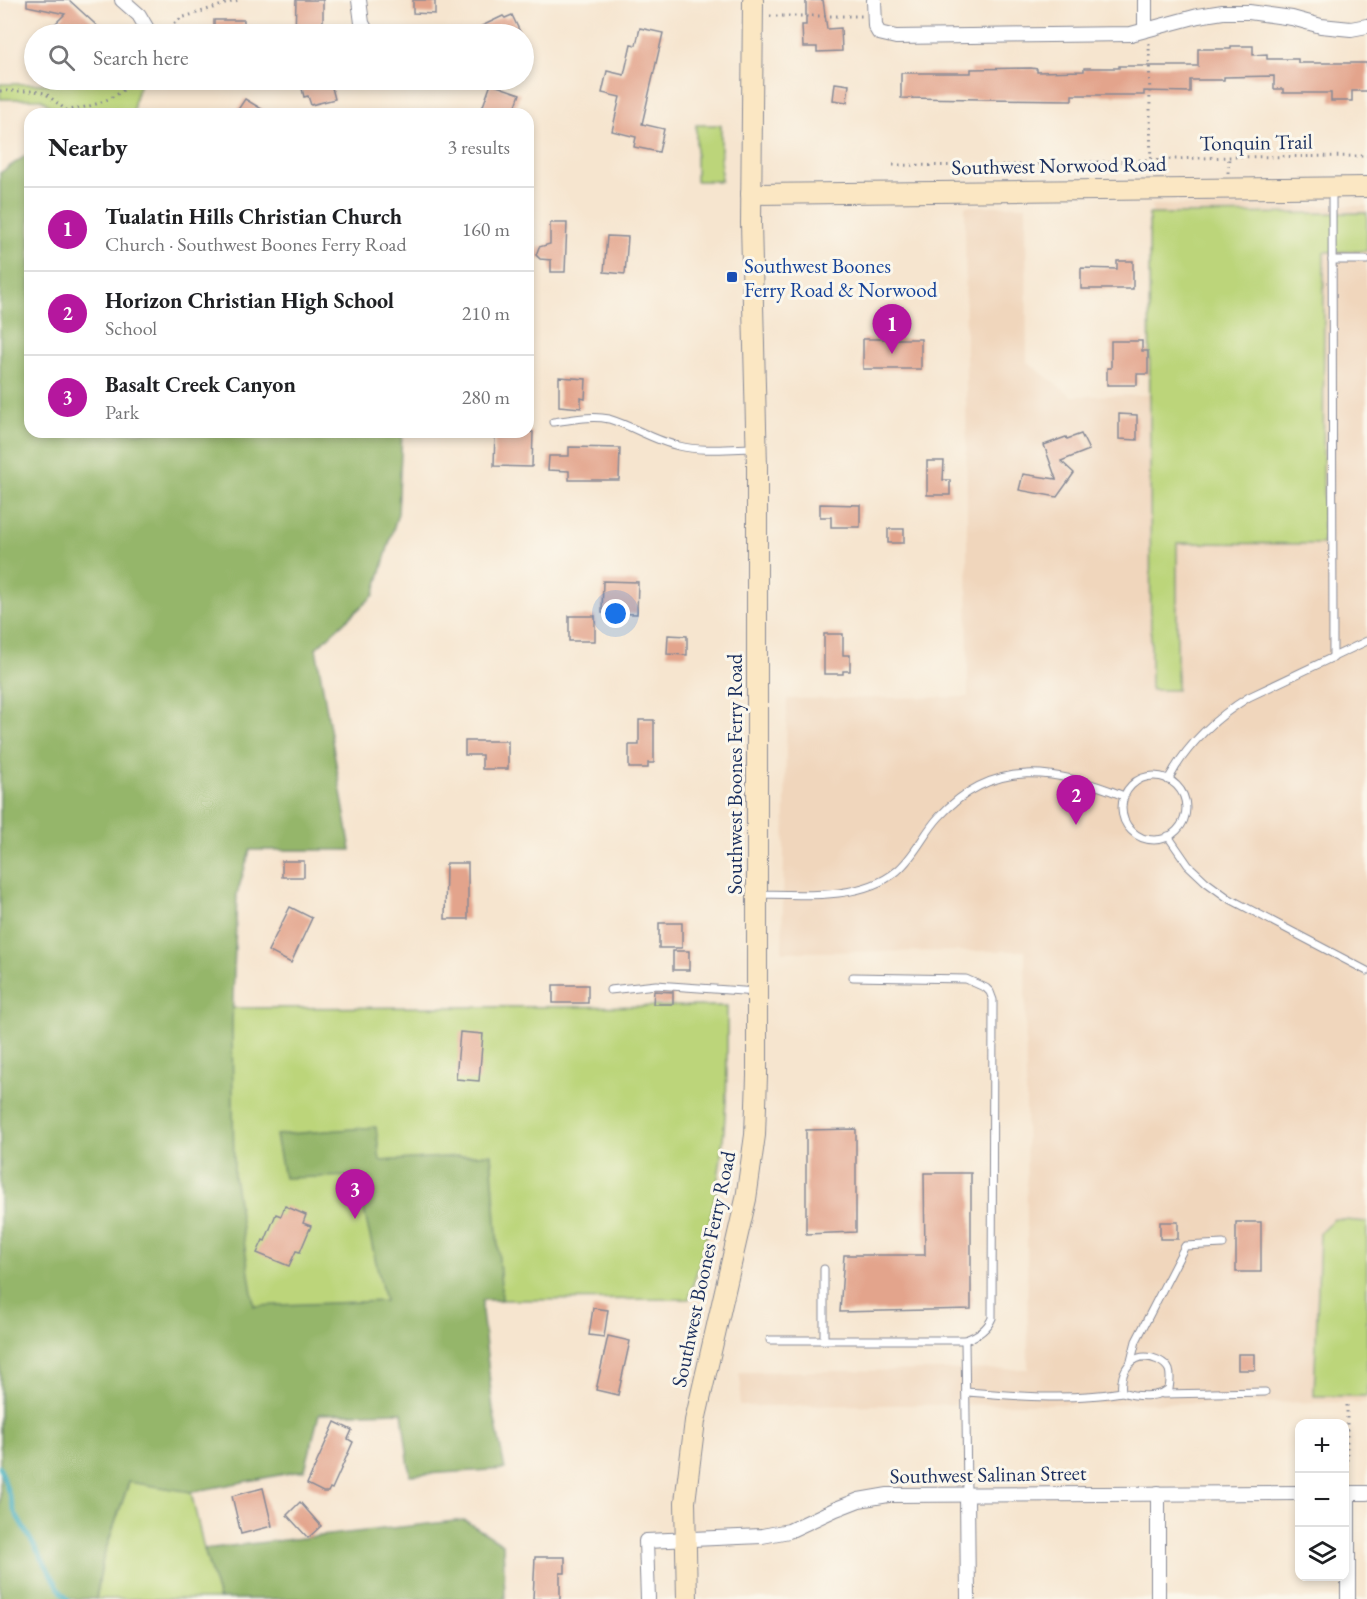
<!DOCTYPE html>
<html lang="en">
<head>
<meta charset="utf-8">
<style>
  :root { --surface:#fff; --page:#f6f6f6; --text:#202124; --muted:#757577; --line:#e0e0e0; --accent:#b5179e }
  body { margin:0; font-family:"EB Garamond",serif; background:var(--page); color:var(--text) }
  .controls { position:absolute; right:18px; bottom:18px; display:grid; overflow:hidden; border-radius:12px; box-shadow:0 3px 9px #0003 }
  .controls button { width:54px; height:54px; display:grid; place-items:center; padding:0; border:0; border-bottom:2px solid var(--line); background:var(--surface); color:var(--text); font:30px sans-serif }
  .you { position:absolute; left:616px; top:614px; width:21px; height:21px; margin:-15px; border:4px solid #fff; border-radius:50%; background:#1a73e8; box-shadow:0 0 0 9px #1a73e833 }
  .badge { display:grid; place-items:center; width:39px; height:39px; border-radius:50%; background:var(--accent); color:#fff; font-size:20px; font-weight:700 }
  .pin { position:absolute; translate:-50% -50px; filter:drop-shadow(0 2px 3px #0008) }
  .pin::after { content:''; position:absolute; top:32px; width:21px; height:18px; background:inherit; clip-path:polygon(0 0,100% 0,50% 100%) }
  .list { margin:0; padding:0; list-style:none }
  h2 { display:flex; justify-content:space-between; align-items:center; height:78px; margin:0; padding:0 24px; font-size:26px }
  h2 small { font-size:20px; font-weight:400; color:var(--muted) }
  .list li { display:grid; grid-template-columns:39px 1fr auto; gap:18px; align-items:center; box-sizing:border-box; height:84px; padding:0 24px; border-top:2px solid var(--line) }
  .list b { display:block; font-size:22px; white-space:nowrap }
  .list p { margin:0; font-size:20px; white-space:nowrap; color:var(--muted) }
  .list em { font-size:20px; font-style:normal; color:var(--muted) }
  .icon { flex:none; width:33px; height:33px; fill:none; stroke:currentColor; stroke-width:2; stroke-linecap:round; stroke-linejoin:round }
  .map { position:relative; flex:none; width:1367px; height:1599px; overflow:hidden }
  .search { position:absolute; background:var(--surface); box-shadow:0 3px 9px #0003; left:24px; top:24px; width:510px; height:66px; display:flex; align-items:center; gap:15px; box-sizing:border-box; padding:0 21px; border-radius:33px; color:var(--muted); font-size:22px }
  .panel { position:absolute; background:var(--surface); box-shadow:0 3px 9px #0003; left:24px; top:108px; width:510px; height:330px; border-radius:18px }
  .map>svg:first-child { display:block }
</style>
</head>
<body>
<div class="map">
<svg width="1367" height="1599" viewBox="0 0 1367 1599">
  <rect width="100%" height="100%" fill="#fbf7ec"/>
  <filter id="ink" filterUnits="userSpaceOnUse"><feTurbulence type="fractalNoise" baseFrequency=".0167" numOctaves="2"/><feDisplacementMap in="SourceGraphic" scale="12" xChannelSelector="R" yChannelSelector="G"/><feConvolveMatrix kernelMatrix="1 2 1 2 8 2 1 2 1" color-interpolation-filters="sRGB"/></filter>
  <filter id="wash" filterUnits="userSpaceOnUse"><feTurbulence type="fractalNoise" baseFrequency=".008" numOctaves="4" result="noise"/><feDisplacementMap in="SourceGraphic" scale="24" xChannelSelector="R" yChannelSelector="G"/><feGaussianBlur stdDeviation="1.35" result="paint"/><feColorMatrix in="noise" values="0 0 0 0 0 0 0 0 0 0 0 0 0 0 0 0 0 1.4 0 .05"/><feComposite in="paint" operator="in"/></filter>
  <g filter="url(#wash)">
    <rect width="100%" height="100%" fill="#f6e5cf"/>
    <polygon fill="#f0d6bc" points="1152,205 1367,206 1367,1402 739,1406 741,1386 739,1372 1028,1369 1025,951 782,952 787,699 968,697 965,206 1026,206 1027,362 1072,396 1152,395"/>
    <g fill="#bcd57a" stroke="#6c826c" stroke-width="1.5">
      <polygon points="109,80 141,80 135,98 133,114 54,114 53,109 41,99 0,99 0,84 62,84"/>
      <rect x="696" y="125" width="25" height="56"/>
      <polygon points="1367,213 1367,251 1324,252 1323,544 1177,543 1177,690 1151,690 1149,214"/>
      <path d="M727 1006C727 1053 728 1101 722 1148 717 1200 704 1250 689 1299L482 1300 244 1413 0 1009Z"/>
      <polygon points="1334,1219 1367,1222 1367,1396 1314,1396 1320,1233"/>
      <polygon points="132,1474 191,1492 204,1549 219,1599 96,1599 103,1558"/>
    </g>
    <g fill="#95b66a" stroke="#587264" stroke-width="1.5">
      <polygon points="30,153 30,432 402,432 398,513 374,595 316,648 351,850 250,850 237,894 232,1024 234,1176 254,1306 385,1301 356,1176 284,1178 276,1135 376,1127 380,1161 491,1154 502,1300 482,1300 482,1311 493,1410 505,1469 410,1475 402,1412 319,1414 305,1470 191,1492 129,1482 103,1558 96,1599 0,1599 0,173"/>
      <polygon points="464,1520 503,1544 505,1599 219,1599 204,1549"/>
    </g>
    <g fill="none" stroke-linecap="round" stroke-linejoin="round">
      <polyline stroke="#3eacbd" stroke-width="4.5" points="0,1467 15,1513 62,1593 68,1599"/>
    </g>
    <g id="blocks">
      <g fill="#e3a48c">
        <polygon points="27,0 69,0 106,34 65,34 54,25 65,14 27,6"/>
        <polygon points="296,0 323,0 323,34 295,34"/>
        <polygon points="413,0 435,0 435,14 413,13"/>
        <polygon points="806,0 823,0 827,29 841,28 842,51 817,52 817,47 803,47 802,25 806,25"/>
        <polygon points="512,15 521,34 465,34 503,16 505,18"/>
        <rect x="214" y="20" width="30" height="14"/>
        <polygon points="640,28 663,33 642,124 664,129 659,152 634,147 636,137 612,131 620,97 602,93 607,71 624,75 631,44 636,45"/>
        <polygon points="1231,46 1253,46 1253,55 1267,54 1267,59 1298,59 1298,63 1367,63 1367,91 1352,91 1352,101 1331,101 1331,93 1283,93 1283,89 1274,89 1274,76 1224,77 1224,80 1190,80 1190,92 1144,91 1144,95 1072,95 1072,100 901,98 901,73 971,73 971,69 1031,68 1037,69 1037,72 1084,71 1084,68 1119,68 1119,66 1198,66 1198,49 1231,49"/>
        <polygon points="300,80 330,80 335,99 311,105 308,96 304,97"/>
        <polygon points="835,83 849,85 847,102 833,100"/>
        <polygon points="491,84 520,94 513,114 480,114"/>
        <polygon points="245,99 270,114 235,114"/>
        <polygon points="550,223 567,223 565,272 551,272 551,260 540,259 536,255 539,247 550,244"/>
        <polygon points="607,236 628,237 625,274 604,272"/>
        <polygon points="1117,261 1133,261 1133,289 1081,289 1081,268 1117,269"/>
        <rect x="863" y="339" width="58" height="30"/>
        <polygon points="1111,341 1142,341 1142,351 1148,351 1148,374 1137,374 1137,385 1107,385 1107,368 1111,368"/>
        <polygon points="559,377 586,379 585,399 581,398 581,408 559,406"/>
        <polygon points="1119,414 1137,415 1137,440 1119,439"/>
        <polygon points="495,432 533,432 532,467 494,466"/>
        <polygon points="1081,434 1089,450 1061,461 1074,473 1057,497 1019,490 1023,474 1056,479 1044,445 1066,437 1067,439"/>
        <polygon points="569,447 620,448 619,480 569,480 569,471 548,470 549,456 569,456"/>
        <polygon points="927,461 944,461 943,480 950,480 950,495 927,495"/>
        <polygon points="820,504 860,505 860,527 831,527 831,517 820,517"/>
        <rect x="888" y="529" width="16" height="14"/>
        <polygon points="603,581 638,582 637,614 602,613"/>
        <rect x="569" y="616" width="26" height="25"/>
        <polygon points="824,634 843,634 843,655 850,655 850,671 843,671 843,674 824,674"/>
        <polygon points="668,635 687,636 687,655 667,654"/>
        <polygon points="639,720 654,720 654,763 648,763 648,768 629,768 629,745 639,745"/>
        <polygon points="465,741 508,741 508,769 482,769 482,755 465,755"/>
        <rect x="282" y="861" width="22" height="16"/>
        <polygon points="446,863 468,863 468,919 445,919"/>
        <polygon points="290,907 312,918 291,963 268,951"/>
        <rect x="659" y="923" width="23" height="25"/>
        <rect x="673" y="951" width="16" height="19"/>
        <rect x="553" y="985" width="35" height="18"/>
        <polygon points="654,991 673,992 673,1004 653,1004"/>
        <polygon points="460,1032 483,1034 479,1081 456,1079"/>
        <polygon points="856,1129 856,1232 806,1234 806,1130"/>
        <polygon points="924,1173 971,1173 971,1309 840,1312 844,1255 925,1255"/>
        <polygon points="285,1206 306,1215 303,1223 311,1226 300,1252 296,1251 289,1266 257,1253 263,1240 265,1241 276,1214 281,1216"/>
        <rect x="1160" y="1222" width="18" height="17"/>
        <rect x="1236" y="1222" width="25" height="50"/>
        <polygon points="593,1308 608,1310 604,1337 589,1335"/>
        <polygon points="608,1336 630,1341 618,1395 596,1390"/>
        <rect x="1238" y="1354" width="17" height="16"/>
        <polygon points="335,1422 352,1430 348,1439 353,1442 332,1489 330,1488 328,1492 323,1492 307,1484"/>
        <polygon points="263,1488 272,1526 241,1534 232,1496"/>
        <polygon points="300,1502 321,1526 308,1538 287,1515"/>
        <polygon points="535,1557 565,1557 565,1573 560,1573 560,1599 533,1599"/>
      </g>
    </g>
  </g>
  <g filter="url(#ink)">
    <use href="#blocks" fill-opacity="0" stroke="#888a96" stroke-width="1.5"/>
    <g fill="none" stroke-linecap="round" stroke-linejoin="round">
      <g stroke="#888a96" stroke-width="9">
        <g id="lane">
          <polyline points="1332,190 1333,658"/>
          <polyline points="1332,260 1367,260"/>
          <path d="M553 422C571 420 591 415 609 419 633 426 654 441 679 446 703 452 730 448 754 448"/>
          <circle cx="1154" cy="808" r="32"/>
          <path d="M1168 780C1187 744 1215 718 1249 697L1367 641"/>
          <polyline points="1168,836 1188,865 1206,882 1228,898 1367,971"/>
          <path d="M760 894C803 895 862 900 897 871 915 856 924 833 939 817 994 757 1057 769 1124 796"/>
          <polyline points="610,990 656,985 757,992"/>
          <polyline points="824,1269 824,1340"/>
          <path d="M770 1340H965C977 1336 987 1330 992 1318L993 1000 990 992 986 988 966 979 853 977"/>
          <polyline points="965,1340 967,1494"/>
          <polyline points="1131,1361 1136,1341 1185,1246 1223,1244"/>
          <path d="M966 1392C1018 1396 1069 1401 1122 1392 1119 1370 1134 1349 1158 1360 1162 1362 1167 1365 1169 1370 1171 1376 1170 1383 1169 1389 1158 1398 1136 1397 1122 1392"/>
          <polyline points="1163,1394 1265,1392"/>
        </g>
      </g>
      <g stroke="#888a96" stroke-width="16">
        <g id="street">
          <polyline points="122,0 139,15 150,34"/>
          <polyline points="359,0 362,23 368,34"/>
          <polyline points="874,0 875,26 879,33 896,37 1131,34 1198,16 1223,12 1249,12 1292,18 1321,26 1351,29 1367,26"/>
          <polyline points="1145,0 1145,30"/>
          <polyline points="1158,1493 1158,1599"/>
          <polyline points="1344,1493 1367,1493"/>
          <polyline points="1348,1493 1348,1599"/>
          <polyline points="967,1494 968,1599"/>
          <polyline points="648,1599 646,1541 762,1536 789,1531 836,1509 859,1500 888,1495 1300,1493"/>
        </g>
      </g>
      <g stroke="#888a96" stroke-width="22">
        <g id="secondary">
          <polyline points="751,194 1367,187"/>
          <polyline points="687,1599 685,1502 695,1421 746,1199 755,1135 757,1076 757,467 751,223 753,0"/>
        </g>
      </g>
      <g stroke="#888a96" stroke-width="3" stroke-dasharray="1.5 4.5" stroke-linecap="butt">
        <polyline points="770,16 862,16"/>
        <polyline points="165,31 181,18 238,0"/>
        <polyline points="1149,43 1151,174"/>
        <path d="M0 91H34L45 93 66 110C91 108 117 99 134 80"/>
        <polyline points="893,165 986,166 1229,157 1367,156"/>
        <polyline points="1228,173 1229,157"/>
        <polyline points="1347,1405 1347,1479"/>
      </g>
      <use href="#lane" stroke="#fff" stroke-width="7"/>
      <use href="#street" stroke="#fff" stroke-width="14"/>
      <use href="#secondary" stroke="#fbe7c3" stroke-width="20"/>
    </g>
  </g>
  <rect fill="#1a4fb4" stroke="#fbf7ec" stroke-width="2" x="726" y="271" width="12" height="12" rx="3"/>
  <g text-anchor="middle" dominant-baseline="central" stroke-width="6" stroke-linejoin="round" paint-order="stroke">
    <g font-size="21" fill="#1b2f5e" stroke="#fbf7ec">
      <text transform="translate(1256 142) rotate(-1)">Tonquin Trail</text>
      <text transform="translate(1059 165) rotate(-1)">Southwest Norwood Road</text>
      <text transform="translate(734 774) rotate(-90)">Southwest Boones Ferry Road</text>
      <text transform="translate(703 1269) rotate(-78)">Southwest Boones Ferry Road</text>
      <text transform="translate(988 1474) rotate(-1)">Southwest Salinan Street</text>
    </g>
    <g font-size="21" fill="#164399" stroke="#fbf7ec" text-anchor="start">
      <text x="744" y="265">Southwest Boones<tspan x="744" dy="24">Ferry Road &amp; Norwood</tspan></text>
    </g>
  </g>
</svg>
<div class="controls">
<button>+</button>
<button>−</button>
<button><svg class="icon" aria-label="layers" viewBox="0 0 24 24"><path d="M12 4l9 5-9 5-9-5zM3 14l9 5 9-5"/></svg></button>
</div>
<div class="you"></div>
<div class="pin badge" style="left:892px;top:354px">1</div>
<div class="pin badge" style="left:1076px;top:825px">2</div>
<div class="pin badge" style="left:355px;top:1219px">3</div>
<div class="search"><svg class="icon" aria-label="search" viewBox="0 0 24 24"><circle cx="10" cy="10" r="6"/><path d="M15 15l6 6"/></svg>Search here</div>
<section class="panel">
<h2>Nearby<small>3 results</small></h2>
<ul class="list">
<li><span class="badge">1</span><div><b>Tualatin Hills Christian Church</b><p>Church · Southwest Boones Ferry Road</p></div><em>160 m</em></li>
<li><span class="badge">2</span><div><b>Horizon Christian High School</b><p>School</p></div><em>210 m</em></li>
<li><span class="badge">3</span><div><b>Basalt Creek Canyon</b><p>Park</p></div><em>280 m</em></li>
</ul>
</section>
</div>
</body>
</html>
